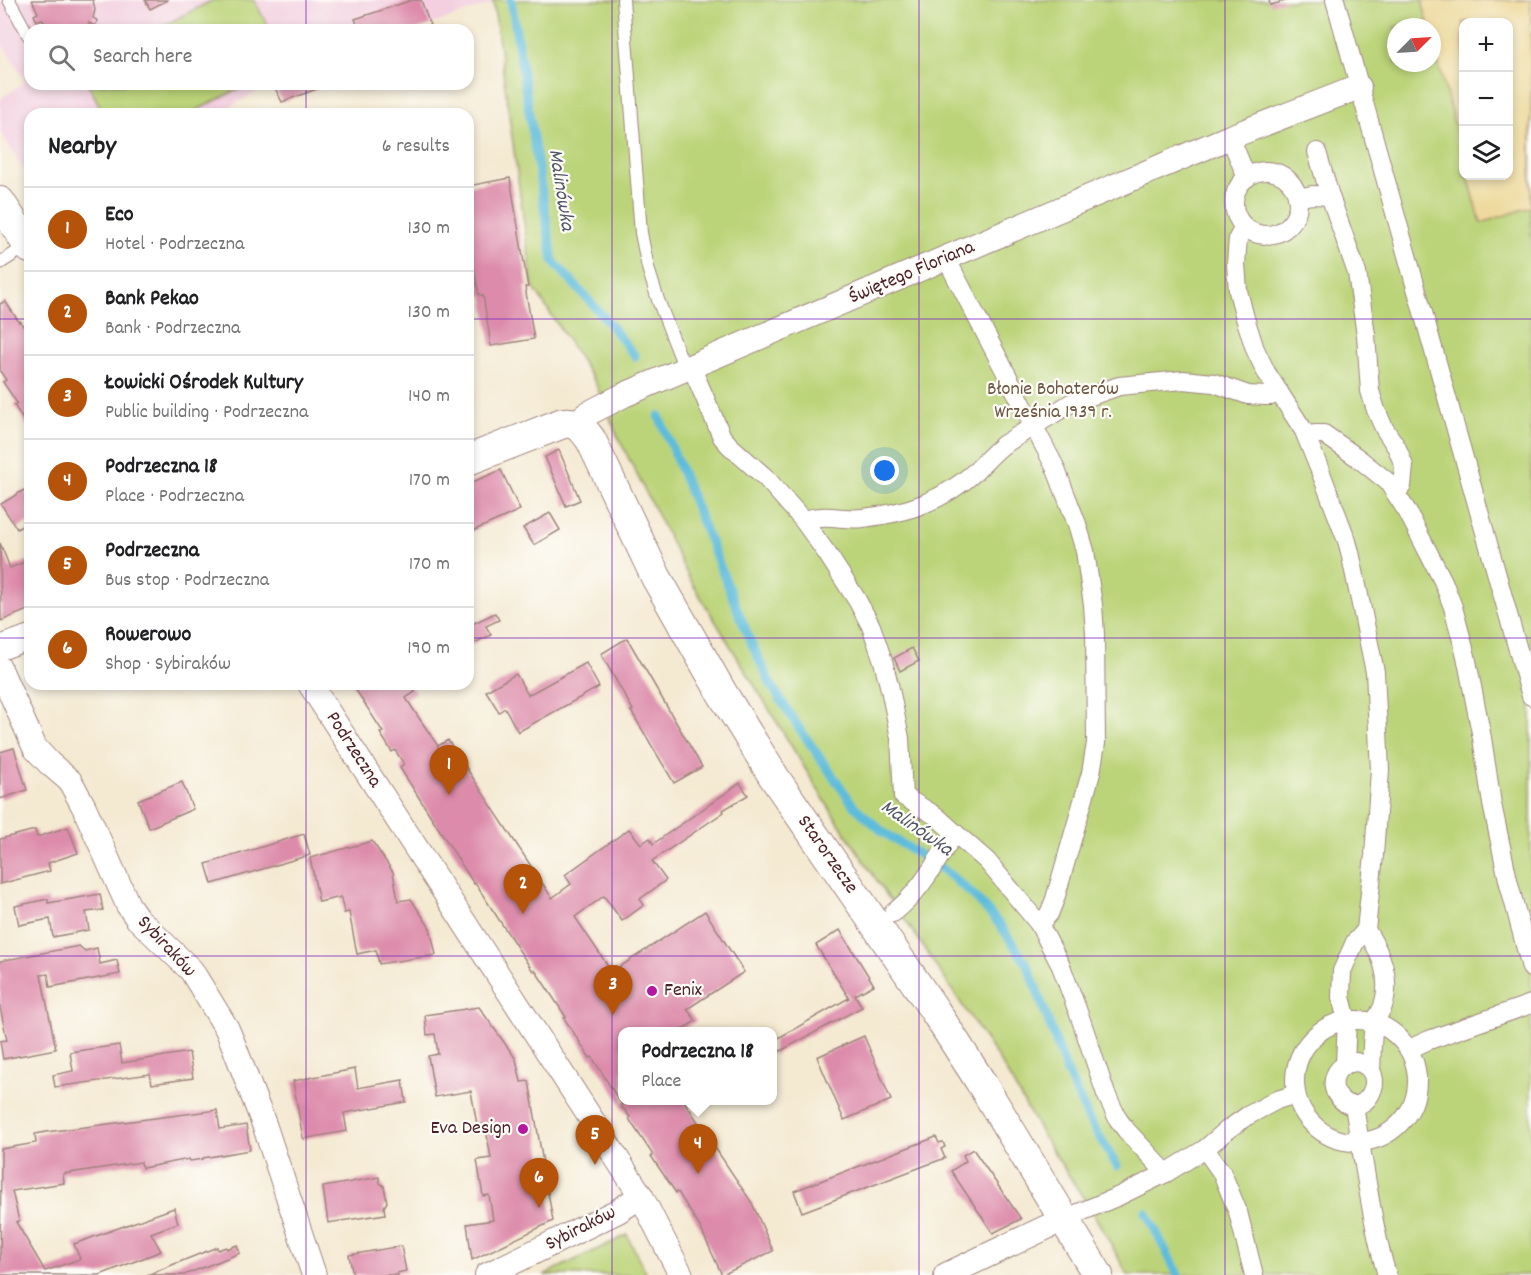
<!DOCTYPE html>
<html lang="en">
<head>
<meta charset="utf-8">
<style>
  :root { --surface:#fff; --page:#f6f6f6; --text:#202124; --muted:#757577; --line:#e0e0e0; --accent:#b45309 }
  body { margin:0; font-family:Dekko,sans-serif; background:var(--page); color:var(--text) }
  .controls { position:absolute; right:18px; top:18px; display:grid; overflow:hidden; border-radius:12px; box-shadow:0 3px 9px #0003 }
  .controls button { width:54px; height:54px; display:grid; place-items:center; padding:0; border:0; border-bottom:2px solid var(--line); background:var(--surface); color:var(--text); font:30px sans-serif }
  .compass { position:absolute; left:1387px; top:18px; width:54px; height:54px; border-radius:50%; background:var(--surface); box-shadow:0 3px 9px #0003; rotate:66deg }
  .you { position:absolute; left:885px; top:471px; width:21px; height:21px; margin:-15px; border:4px solid #fff; border-radius:50%; background:#1a73e8; box-shadow:0 0 0 9px #1a73e833 }
  .badge { display:grid; place-items:center; width:39px; height:39px; border-radius:50%; background:var(--accent); color:#fff; font-size:20px; font-weight:700 }
  .pin { position:absolute; translate:-50% -50px; filter:drop-shadow(0 2px 3px #0008) }
  .pin::after { content:''; position:absolute; top:32px; width:21px; height:18px; background:inherit; clip-path:polygon(0 0,100% 0,50% 100%) }
  .popup { position:absolute; left:618px; top:1027px; width:159px; height:78px; box-sizing:border-box; display:grid; place-content:center; border-radius:12px; background:var(--surface); filter:drop-shadow(0 2px 4px #0005); font-size:20px; white-space:nowrap; color:var(--muted) }
  .popup b { font-size:22px; color:var(--text) }
  .popup::after { content:''; position:absolute; left:50%; top:100%; margin-left:-12px; border:12px solid transparent; border-top-color:var(--surface) }
  .list { margin:0; padding:0; list-style:none }
  h2 { display:flex; justify-content:space-between; align-items:center; height:78px; margin:0; padding:0 24px; font-size:26px }
  h2 small { font-size:20px; font-weight:400; color:var(--muted) }
  .list li { display:grid; grid-template-columns:39px 1fr auto; gap:18px; align-items:center; box-sizing:border-box; height:84px; padding:0 24px; border-top:2px solid var(--line) }
  .list b { display:block; font-size:22px; white-space:nowrap }
  .list p { margin:0; font-size:20px; white-space:nowrap; color:var(--muted) }
  .list em { font-size:20px; font-style:normal; color:var(--muted) }
  .icon { flex:none; width:33px; height:33px; fill:none; stroke:currentColor; stroke-width:2; stroke-linecap:round; stroke-linejoin:round }
  .map { position:relative; flex:none; width:1531px; height:1275px; overflow:hidden }
  .search { position:absolute; background:var(--surface); box-shadow:0 3px 9px #0003; left:24px; top:24px; width:450px; height:66px; display:flex; align-items:center; gap:15px; box-sizing:border-box; padding:0 21px; border-radius:18px; color:var(--muted); font-size:22px }
  .panel { position:absolute; background:var(--surface); box-shadow:0 3px 9px #0003; left:24px; top:108px; width:450px; height:582px; border-radius:18px }
  .map>svg:first-child { display:block }
</style>
</head>
<body>
<div class="map">
<svg width="1531" height="1275" viewBox="0 0 1531 1275">
  <rect width="100%" height="100%" fill="#fdfcf7"/>
  <filter id="ink" filterUnits="userSpaceOnUse"><feTurbulence type="fractalNoise" baseFrequency=".0167" numOctaves="2"/><feDisplacementMap in="SourceGraphic" scale="12" xChannelSelector="R" yChannelSelector="G"/><feConvolveMatrix kernelMatrix="1 2 1 2 8 2 1 2 1" color-interpolation-filters="sRGB"/></filter>
  <filter id="wash" filterUnits="userSpaceOnUse"><feTurbulence type="fractalNoise" baseFrequency=".008" numOctaves="4" result="noise"/><feDisplacementMap in="SourceGraphic" scale="24" xChannelSelector="R" yChannelSelector="G"/><feGaussianBlur stdDeviation="1.35" result="paint"/><feColorMatrix in="noise" values="0 0 0 0 0 0 0 0 0 0 0 0 0 0 0 0 0 1.4 0 .05"/><feComposite in="paint" operator="in"/></filter>
  <g filter="url(#wash)">
    <rect width="100%" height="100%" fill="#f4e9d1"/>
    <polygon fill="#f3cfe0" points="0,0 493,0 493,3 415,30 30,30 30,84 270,84 217,114 30,114 30,179 0,132 0,99 26,81 0,41"/>
    <g fill="#bcd479" stroke="#837a52" stroke-width="1.5" fill-rule="evenodd">
      <polygon points="213,0 254,0 270,30 155,30"/>
      <path d="M493 0H1531V1275H1128L1092 1211 1043 1136 1001 1063 898 909 887 896 831 811 689 578 618 437 595 382 533 287ZM1464 22H1508V176H1464ZM1396 27H1432V63H1396Z"/>
      <polygon points="88,84 248,84 189,114 104,114"/>
      <polygon points="627,1235 647,1275 544,1275"/>
    </g>
    <polygon fill="#eeda9e" stroke="#9c7c64" stroke-width="1.5" points="1422,0 1531,0 1531,207 1481,223 1468,176 1508,176 1508,22 1464,22 1463,157 1432,39 1432,27 1429,27"/>
    <g fill="none" stroke-linecap="round" stroke-linejoin="round">
      <g stroke="#5dbcdb" stroke-width="9">
        <polyline points="511,0 553,261 603,316 635,356"/>
        <polyline points="659,416 749,638 771,685 799,728 854,806 883,832 944,870 974,896 1000,925 1028,966 1067,1072 1089,1120 1117,1166"/>
        <polyline points="1146,1212 1178,1275"/>
      </g>
    </g>
    <g id="blocks">
      <g fill="#dd8baa">
        <polygon points="32,0 93,0 95,10 93,18 98,21 94,26 89,23 84,30 50,30 42,19 37,21 34,15 38,13"/>
        <polygon points="145,0 168,0 150,9"/>
        <polygon points="412,0 421,0 430,25 415,30 359,30 355,19"/>
        <polygon points="1269,0 1286,0 1286,1 1270,5"/>
        <polygon points="273,84 330,84 282,102"/>
        <polygon points="510,178 528,287 525,287 534,339 491,346 483,295 479,295 468,239 468,186"/>
        <polygon points="5,301 19,322 20,321 30,336 30,431 14,405 17,403 3,382 6,380 0,371 0,304"/>
        <polygon points="559,450 580,500 566,506 545,457"/>
        <polygon points="501,470 520,510 468,533 468,484"/>
        <polygon points="24,490 30,500 30,521 17,529 1,504"/>
        <polygon points="550,513 560,530 534,545 523,528"/>
        <polygon points="0,543 10,568 30,560 30,609 1,621"/>
        <polygon points="495,613 499,620 486,626 491,635 468,646 468,626"/>
        <polygon points="627,638 702,767 674,783 631,711 633,710 601,654"/>
        <polygon points="912,648 919,661 900,671 894,658"/>
        <polygon points="586,663 599,687 518,732 505,708 499,712 486,691 516,674 528,695"/>
        <polygon points="352,684 410,684 415,692 406,698 415,712 438,746 448,740 552,898 571,884 565,875 629,829 641,844 650,838 653,844 740,783 748,795 723,810 724,812 652,861 666,880 640,899 644,905 622,921 604,896 575,917 612,972 705,911 744,972 687,1009 696,1021 678,1032 623,1032 623,1101 684,1101 752,1203 773,1251 722,1275 700,1227 678,1192 676,1193 651,1156 653,1155 631,1122 629,1118 630,1117 624,1109 623,1109 621,1106 622,1105 592,1057 590,1058 564,1018 566,1017 535,970 533,971 528,964 475,883 474,884 400,768 400,767 404,764 395,750 392,752 380,733 383,732"/>
        <polygon points="14,748 27,790 0,799 0,752"/>
        <polygon points="182,782 193,809 149,828 138,800"/>
        <polygon points="68,827 78,853 48,863 50,871 0,884 0,839 35,830 37,837"/>
        <polygon points="304,834 310,855 212,884 206,864"/>
        <polygon points="372,841 393,872 398,901 411,899 430,928 436,955 379,964 376,950 357,954 349,912 344,913 341,897 319,902 310,858"/>
        <polygon points="100,894 103,910 86,912 89,930 53,937 50,919 19,925 15,906 48,899 48,903"/>
        <polygon points="840,930 874,985 855,995 862,1007 773,1055 773,1041 849,998 816,945"/>
        <polygon points="79,946 85,951 97,948 100,964 117,960 120,974 50,987 48,974 41,975 56,1049 3,1059 0,1041 7,1040 0,1007 0,961"/>
        <polygon points="479,1007 516,1059 521,1082 529,1081 553,1221 472,1260 467,1224 493,1220 489,1195 483,1196 477,1160 491,1158 485,1124 477,1125 471,1091 435,1097 428,1056 438,1054 435,1034 427,1035 425,1015"/>
        <polygon points="864,1036 891,1100 844,1120 817,1057"/>
        <polygon points="119,1045 122,1063 189,1052 193,1078 152,1084 150,1074 55,1087 53,1075 73,1071 70,1052"/>
        <polygon points="355,1069 358,1088 403,1080 406,1102 344,1113 347,1131 303,1139 293,1081"/>
        <polygon points="217,1110 220,1129 246,1125 250,1150 203,1158 203,1159 190,1161 189,1159 142,1168 141,1162 63,1174 64,1183 12,1191 19,1221 16,1222 45,1271 80,1259 74,1244 174,1208 178,1223 151,1233 161,1251 100,1275 0,1275 1,1149 36,1143 35,1134 46,1132"/>
        <polygon points="936,1137 939,1143 943,1142 945,1147 941,1149 945,1158 802,1212 794,1191"/>
        <polygon points="973,1149 1021,1219 993,1233 951,1171 966,1161 963,1155"/>
        <polygon points="379,1177 380,1183 384,1186 387,1202 384,1207 385,1214 328,1223 323,1187"/>
        <polygon points="237,1245 240,1253 184,1275 147,1275 217,1247 218,1250 226,1247 227,1249"/>
        <polygon points="401,1246 406,1271 397,1273 398,1275 353,1275 349,1255"/>
      </g>
    </g>
  </g>
  <g filter="url(#ink)">
    <use href="#blocks" fill-opacity="0" stroke="#9f847e" stroke-width="1.5"/>
    <g fill="none" stroke-linecap="round" stroke-linejoin="round">
      <g stroke="#9f847e" stroke-width="14">
        <g id="service">
          <polyline points="9,0 28,35"/>
          <polyline points="623,0 641,233 648,268 658,300 685,369"/>
          <polyline points="0,263 28,245"/>
        </g>
      </g>
      <g stroke="#9f847e" stroke-width="20">
        <g id="pedestrian">
          <polyline points="1335,0 1531,696"/>
          <polyline points="1230,137 1247,178"/>
          <circle cx="1266" cy="203" r="32"/>
          <polyline points="1330,196 1357,273 1366,335 1370,391 1376,410 1384,428 1397,448 1404,466 1402,486 1396,493"/>
          <polyline points="1297,198 1312,195 1330,196 1317,152"/>
          <polyline points="1244,227 1238,238 1236,264 1238,291 1245,318 1255,349 1266,372 1304,431 1321,473 1347,541 1350,552 1375,672 1380,770 1374,855 1366,930 1355,942 1342,971 1341,997 1347,1020 1345,1064"/>
          <polyline points="946,258 1055,467 1077,524 1085,551 1093,605 1095,634 1096,743 1091,773 1055,899 1049,914 1039,924"/>
          <path d="M691 366 722 437 730 446 766 478 803 520C809 519 815 517 821 517 835 516 849 520 863 518 907 513 943 501 976 471 985 462 993 453 1003 445L1071 403 1119 386 1183 380 1214 383 1248 395 1265 396H1271L1279 392"/>
          <polyline points="1306,436 1315,434 1324,434 1358,458 1388,482 1407,511 1443,581 1453,607 1466,656 1482,738 1492,804 1508,880 1531,968"/>
          <path d="M803 520 828 555 857 600 871 626 883 661 890 689 900 738 903 796 936 816 955 833C936 861 921 892 893 913"/>
          <polyline points="955,833 987,861 1039,924 1061,966 1081,1020 1106,1094 1118,1119 1126,1130 1166,1173"/>
          <path d="M1366 930C1381 953 1392 978 1383 1006 1381 1012 1376 1017 1375 1023 1371 1036 1372 1057 1371 1071"/>
          <circle cx="1356" cy="1081" r="61"/>
          <polyline points="1409,1049 1429,1040 1531,1004"/>
          <path d="M1356 1062C1395 1070 1362 1129 1337 1095 1331 1086 1333 1072 1343 1066 1347 1063 1351 1063 1356 1062Z"/>
          <polyline points="1354,1105 1360,1144"/>
          <path d="M1360 1142C1368 1187 1374 1232 1387 1275"/>
          <polyline points="1205,1149 1222,1173 1238,1212 1254,1275"/>
          <polyline points="1064,1219 1119,1196 1166,1173 1205,1149 1227,1130 1247,1116 1277,1100 1296,1094"/>
        </g>
      </g>
      <g stroke="#9f847e" stroke-width="26">
        <g id="minor">
          <polyline points="576,423 587,414 624,395 1230,137 1359,87"/>
          <polyline points="0,648 30,637"/>
          <polyline points="0,669 35,748 49,763 70,781 84,807 128,905 137,918 191,970 227,1029 234,1046 265,1127 314,1275"/>
          <polyline points="310,684 641,1196 681,1275"/>
          <polyline points="487,1275 618,1211 641,1196"/>
          <polyline points="946,1275 1064,1219"/>
        </g>
      </g>
      <g stroke="#9f847e" stroke-width="32">
        <g id="tertiary">
          <polyline points="0,202 30,248"/>
          <path d="M468 460 563 423C578 421 583 429 591 440L656 577 722 693 774 777 935 1011 980 1081 1098 1275"/>
        </g>
      </g>
      <use href="#service" stroke="#fff" stroke-width="12"/>
      <use href="#pedestrian" stroke="#fff" stroke-width="18"/>
      <use href="#minor" stroke="#fff" stroke-width="24"/>
      <use href="#tertiary" stroke="#fff" stroke-width="30"/>
    </g>
  </g>
  <path fill="none" stroke="#7b2cbf" stroke-width="1.5" stroke-opacity="0.55" d="M306 0V30M612 0V1275M919 0V1275M1225 0V1275M306 84V114M0 319H30M468 319H1531M0 638H30M468 638H1531M306 684V1275M0 956H1531"/>
  <g fill="#b5179e" stroke="#fdfcf7" stroke-width="2">
    <circle cx="652" cy="991" r="6"/>
    <circle cx="523" cy="1129" r="6"/>
  </g>
  <g text-anchor="middle" dominant-baseline="central" stroke-width="4.5" stroke-linejoin="round" paint-order="stroke">
    <g font-size="20" fill="#4a1f2b" stroke="#fdfcf7">
      <text transform="translate(912 273) rotate(-23)">Świętego Floriana</text>
      <text transform="translate(353 750) rotate(57)">Podrzeczna</text>
      <text transform="translate(827 855) rotate(55)">Starorzecze</text>
      <text transform="translate(166 947) rotate(47)">Sybiraków</text>
      <text transform="translate(581 1229) rotate(-27)">Sybiraków</text>
    </g>
    <g font-size="20" fill="#6c5542" stroke="#fdfcf7">
      <text x="1053" y="390">Błonie Bohaterów<tspan x="1053" dy="23">Września 1939 r.</tspan></text>
    </g>
    <g font-size="20" fill="#4a1f2b" stroke="#fdfcf7" text-anchor="start">
      <text x="664" y="991">Fenix</text>
      <text x="511" y="1129" text-anchor="end">Eva Design</text>
    </g>
    <g font-size="21" font-style="italic" fill="#515669" stroke="#fdfcf7">
      <text transform="translate(560 190) rotate(81)">Malinówka</text>
      <text transform="translate(916 829) rotate(35)">Malinówka</text>
    </g>
  </g>
</svg>
<div class="controls">
<button>+</button>
<button>−</button>
<button><svg class="icon" aria-label="layers" viewBox="0 0 24 24"><path d="M12 4l9 5-9 5-9-5zM3 14l9 5 9-5"/></svg></button>
</div>
<svg class="compass" viewBox="-18 -18 36 36"><path d="M0-13l5 13h-10z" fill="#e53935"/><path d="M0 13l5-13h-10z" fill="#757577"/></svg>
<div class="you"></div>
<div class="pin badge" style="left:449px;top:795px">1</div>
<div class="pin badge" style="left:523px;top:914px">2</div>
<div class="pin badge" style="left:613px;top:1015px">3</div>
<div class="pin badge" style="left:698px;top:1174px">4</div>
<div class="popup"><b>Podrzeczna 18</b>Place</div>
<div class="pin badge" style="left:595px;top:1165px">5</div>
<div class="pin badge" style="left:539px;top:1208px">6</div>
<div class="search"><svg class="icon" aria-label="search" viewBox="0 0 24 24"><circle cx="10" cy="10" r="6"/><path d="M15 15l6 6"/></svg>Search here</div>
<section class="panel">
<h2>Nearby<small>6 results</small></h2>
<ul class="list">
<li><span class="badge">1</span><div><b>Eco</b><p>Hotel · Podrzeczna</p></div><em>130 m</em></li>
<li><span class="badge">2</span><div><b>Bank Pekao</b><p>Bank · Podrzeczna</p></div><em>130 m</em></li>
<li><span class="badge">3</span><div><b>Łowicki Ośrodek Kultury</b><p>Public building · Podrzeczna</p></div><em>140 m</em></li>
<li><span class="badge">4</span><div><b>Podrzeczna 18</b><p>Place · Podrzeczna</p></div><em>170 m</em></li>
<li><span class="badge">5</span><div><b>Podrzeczna</b><p>Bus stop · Podrzeczna</p></div><em>170 m</em></li>
<li><span class="badge">6</span><div><b>Rowerowo</b><p>Shop · Sybiraków</p></div><em>190 m</em></li>
</ul>
</section>
</div>
</body>
</html>
